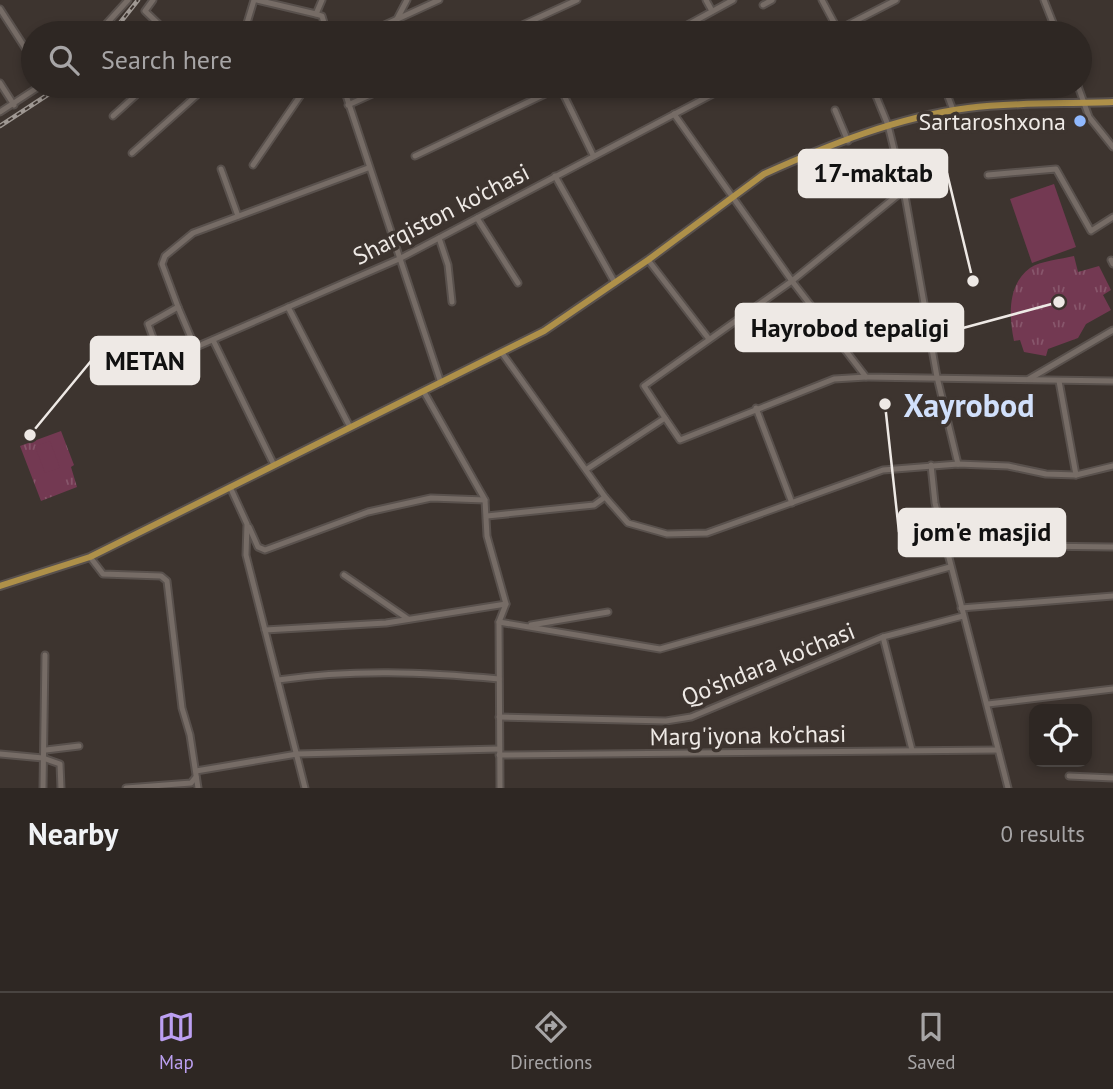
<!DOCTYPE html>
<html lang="en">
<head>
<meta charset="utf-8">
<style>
  :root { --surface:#2e2723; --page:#362f2b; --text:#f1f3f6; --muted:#a7a5a6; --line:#494441; --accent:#bca0f2 }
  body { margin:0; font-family:"PT Sans",sans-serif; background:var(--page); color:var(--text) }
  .controls { position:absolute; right:21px; bottom:21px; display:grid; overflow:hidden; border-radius:14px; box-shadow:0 4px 10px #0003 }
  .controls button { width:63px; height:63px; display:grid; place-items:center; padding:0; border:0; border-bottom:2px solid var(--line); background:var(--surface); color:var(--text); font:35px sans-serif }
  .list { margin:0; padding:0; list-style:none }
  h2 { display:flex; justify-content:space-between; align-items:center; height:91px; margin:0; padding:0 28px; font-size:30px }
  h2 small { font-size:23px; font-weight:400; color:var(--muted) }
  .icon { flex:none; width:38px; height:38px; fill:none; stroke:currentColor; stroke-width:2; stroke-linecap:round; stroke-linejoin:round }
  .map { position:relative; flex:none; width:1113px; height:788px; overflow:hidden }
  .search { position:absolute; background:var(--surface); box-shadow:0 4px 10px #0003; left:21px; right:21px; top:21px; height:77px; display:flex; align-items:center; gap:18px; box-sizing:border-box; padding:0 24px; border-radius:38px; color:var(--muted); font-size:26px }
  .sheet { height:203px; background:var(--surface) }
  nav { display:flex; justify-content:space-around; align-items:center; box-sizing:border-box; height:98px; border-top:2px solid var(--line); background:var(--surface); font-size:19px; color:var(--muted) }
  nav a { display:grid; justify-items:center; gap:4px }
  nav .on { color:var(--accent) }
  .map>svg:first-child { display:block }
</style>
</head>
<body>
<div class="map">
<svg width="1113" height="788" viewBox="0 0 1113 788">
  <defs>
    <pattern id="grass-tufts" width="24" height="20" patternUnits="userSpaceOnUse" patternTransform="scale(1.75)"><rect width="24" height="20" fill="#733952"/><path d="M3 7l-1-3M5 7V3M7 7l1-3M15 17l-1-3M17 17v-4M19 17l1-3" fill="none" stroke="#87566b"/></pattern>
  </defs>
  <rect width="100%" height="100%" fill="#3d342f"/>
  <g fill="url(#grass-tufts)">
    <path d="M1074 256 1078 272 1099 266 1111 290 1103 295 1111 310 1086 324 1078 338 1048 349 1046 356 1024 352 1020 340 1014 341C1009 316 1007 285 1030 268 1040 261 1062 259 1074 256Z"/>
    <polygon points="61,431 74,465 71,467 77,487 41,501 20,446"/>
  </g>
  <g fill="#733952">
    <polygon points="1054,184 1076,247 1032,263 1010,199"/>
    <polygon points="50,441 60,468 45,473 35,446"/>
  </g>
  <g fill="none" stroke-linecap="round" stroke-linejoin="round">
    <g stroke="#59514d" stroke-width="9">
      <g id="minor">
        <polyline points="153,0 145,11 168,33"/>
        <polyline points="257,0 316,14 322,0"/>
        <polyline points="706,0 712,11"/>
        <polyline points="822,0 838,30"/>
        <polyline points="1044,0 1057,33"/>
        <polyline points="763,5 772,0"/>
        <polyline points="0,9 33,60"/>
        <polyline points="316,14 322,16 327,33"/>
        <polyline points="397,19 407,0"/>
        <polyline points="98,33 128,0"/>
        <polyline points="244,33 254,0"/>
        <polyline points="367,33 439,0"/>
        <polyline points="505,33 577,0"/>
        <polyline points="673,33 733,0"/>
        <polyline points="832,33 896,0"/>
        <polyline points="0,83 14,105"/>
        <polyline points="343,86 441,383"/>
        <polyline points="872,86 888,125 904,190 792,281 866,377 1113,381"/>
        <polyline points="944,86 953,110"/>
        <polyline points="1078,86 1089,117 1113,147"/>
        <polyline points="560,87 593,155"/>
        <polyline points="348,105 390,86"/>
        <polyline points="835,110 848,141"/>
        <polyline points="0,112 40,86"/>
        <polyline points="113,116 146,86"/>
        <polyline points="132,153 207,86"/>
        <polyline points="415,156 562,86"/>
        <polyline points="253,165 307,86"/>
        <polyline points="368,168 193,233 165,256 162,264 178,307 148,324 161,360 166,360 399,259 728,86"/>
        <polyline points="221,169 238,216"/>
        <polyline points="988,175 1056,169 1091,231 1113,217"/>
        <polyline points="555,176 615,283"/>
        <polyline points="904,190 937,377 958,464"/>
        <polyline points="477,218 518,283"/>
        <polyline points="439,238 448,265 452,302"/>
        <polyline points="648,260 709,339"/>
        <polyline points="1111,260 1113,264"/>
        <polyline points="178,307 195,347"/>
        <polyline points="288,307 350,427"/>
        <polyline points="213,340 274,465"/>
        <polyline points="502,353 605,497 628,523 667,534 707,533 883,470 958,464 1008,466 1046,474 1076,475 1113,466"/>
        <polyline points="1029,379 1113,330"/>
        <polyline points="1059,381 1076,475"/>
        <polyline points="424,392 485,500 487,536 506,604 499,622 500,788"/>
        <polyline points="756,408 792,503"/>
        <polyline points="665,418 680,440 834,379 866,377"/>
        <polyline points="931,465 935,503 1008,788"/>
        <polyline points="587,469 665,418 644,386 792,281 674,114"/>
        <polyline points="230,487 247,524 246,555 305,788"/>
        <polyline points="487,516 594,505 605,497"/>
        <polyline points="249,527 258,547 265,550 368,512 431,498 485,500"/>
        <polyline points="945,545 1113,547"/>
        <polyline points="90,557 103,574 161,576 167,581 182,708 190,735 198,788"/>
        <polyline points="344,575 408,619"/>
        <polyline points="961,608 1113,596"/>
        <polyline points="499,622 660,649 950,567"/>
        <polyline points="531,625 608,612"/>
        <polyline points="265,630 386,623 506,604"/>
        <polyline points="883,637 912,750"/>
        <path d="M278 680C353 669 424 672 499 679"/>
        <polyline points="988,704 1113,689"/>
        <polyline points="499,717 666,721 691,717 883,637 963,616"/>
        <polyline points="46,750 79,746"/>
        <polyline points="0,754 43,758 60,764 61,788"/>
        <polyline points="499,755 998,750"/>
        <polyline points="196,771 297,754 499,749"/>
        <polyline points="1069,776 1113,778"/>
        <polyline points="43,788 45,655"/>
        <polyline points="126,788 191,783 196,777"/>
      </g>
    </g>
    <g stroke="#59514d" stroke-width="10">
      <path id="major" d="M0 586 90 557 544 331 648 260 764 174C828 145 898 117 968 108 1016 102 1065 104 1113 102"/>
    </g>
    <use href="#minor" stroke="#766c66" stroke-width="5"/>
    <use href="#major" stroke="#ae9049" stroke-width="6"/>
    <g stroke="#9f9893" stroke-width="4.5">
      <g id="rail">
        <polyline points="112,33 138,0"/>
        <polyline points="0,126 61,86"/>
      </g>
    </g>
    <use href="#rail" stroke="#3d342f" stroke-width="2" stroke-dasharray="5" stroke-linecap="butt"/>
  </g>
  <circle fill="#90b8fd" stroke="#3d342f" stroke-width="2.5" cx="1080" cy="121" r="7"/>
  <g text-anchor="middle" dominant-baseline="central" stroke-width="7" stroke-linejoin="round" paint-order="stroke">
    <g font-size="24" fill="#eee9e5" stroke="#3d342f" text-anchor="end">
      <text x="1066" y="121">Sartaroshxona</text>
    </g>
    <g font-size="24" fill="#eee9e5" stroke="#3d342f">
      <text transform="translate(441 214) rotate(-27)">Sharqiston ko'chasi</text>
      <text transform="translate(768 664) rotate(-22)">Qo'shdara ko'chasi</text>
      <text transform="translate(748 735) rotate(-1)">Marg'iyona ko'chasi</text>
    </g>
    <g font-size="32" font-weight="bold" fill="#d1e0fb" stroke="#3d342f">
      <text x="969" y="405">Xayrobod</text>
    </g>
  </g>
  <path fill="none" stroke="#eee9e5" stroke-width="2.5" d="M973 281L947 173M1059 302L963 328M30 435L91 361M885 404L899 532"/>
  <g fill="#eee9e5" stroke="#3d342f" stroke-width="2.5">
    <circle cx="973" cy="281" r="7"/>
    <circle cx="1059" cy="302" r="7"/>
    <circle cx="30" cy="435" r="7"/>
    <circle cx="885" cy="404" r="7"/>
  </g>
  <g fill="#eee9e5" stroke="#eee9e5" stroke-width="2.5">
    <rect x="799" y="150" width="148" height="47" rx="7"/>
    <rect x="736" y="304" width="227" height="47" rx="7"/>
    <rect x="91" y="337" width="108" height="47" rx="7"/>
    <rect x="899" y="509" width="166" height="47" rx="7"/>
  </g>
  <g font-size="26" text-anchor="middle" font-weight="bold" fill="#111">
    <text x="873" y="182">17-maktab</text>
    <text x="850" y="337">Hayrobod tepaligi</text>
    <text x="145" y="370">METAN</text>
    <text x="982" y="541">jom'e masjid</text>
  </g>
</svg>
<div class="controls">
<button><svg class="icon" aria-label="locate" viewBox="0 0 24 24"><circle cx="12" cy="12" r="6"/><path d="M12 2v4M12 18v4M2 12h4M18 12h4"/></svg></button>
</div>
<div class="search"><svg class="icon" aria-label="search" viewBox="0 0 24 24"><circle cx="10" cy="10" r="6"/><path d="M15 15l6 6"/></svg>Search here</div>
</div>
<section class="sheet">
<h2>Nearby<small>0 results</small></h2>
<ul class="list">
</ul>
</section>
<nav>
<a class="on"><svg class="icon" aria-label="map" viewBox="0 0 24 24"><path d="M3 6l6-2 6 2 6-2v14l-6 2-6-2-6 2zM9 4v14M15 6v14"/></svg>Map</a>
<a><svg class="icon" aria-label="directions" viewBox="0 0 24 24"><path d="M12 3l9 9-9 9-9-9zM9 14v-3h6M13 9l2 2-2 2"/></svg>Directions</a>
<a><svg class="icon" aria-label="saved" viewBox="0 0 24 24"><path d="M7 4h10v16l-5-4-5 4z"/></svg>Saved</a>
</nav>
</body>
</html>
